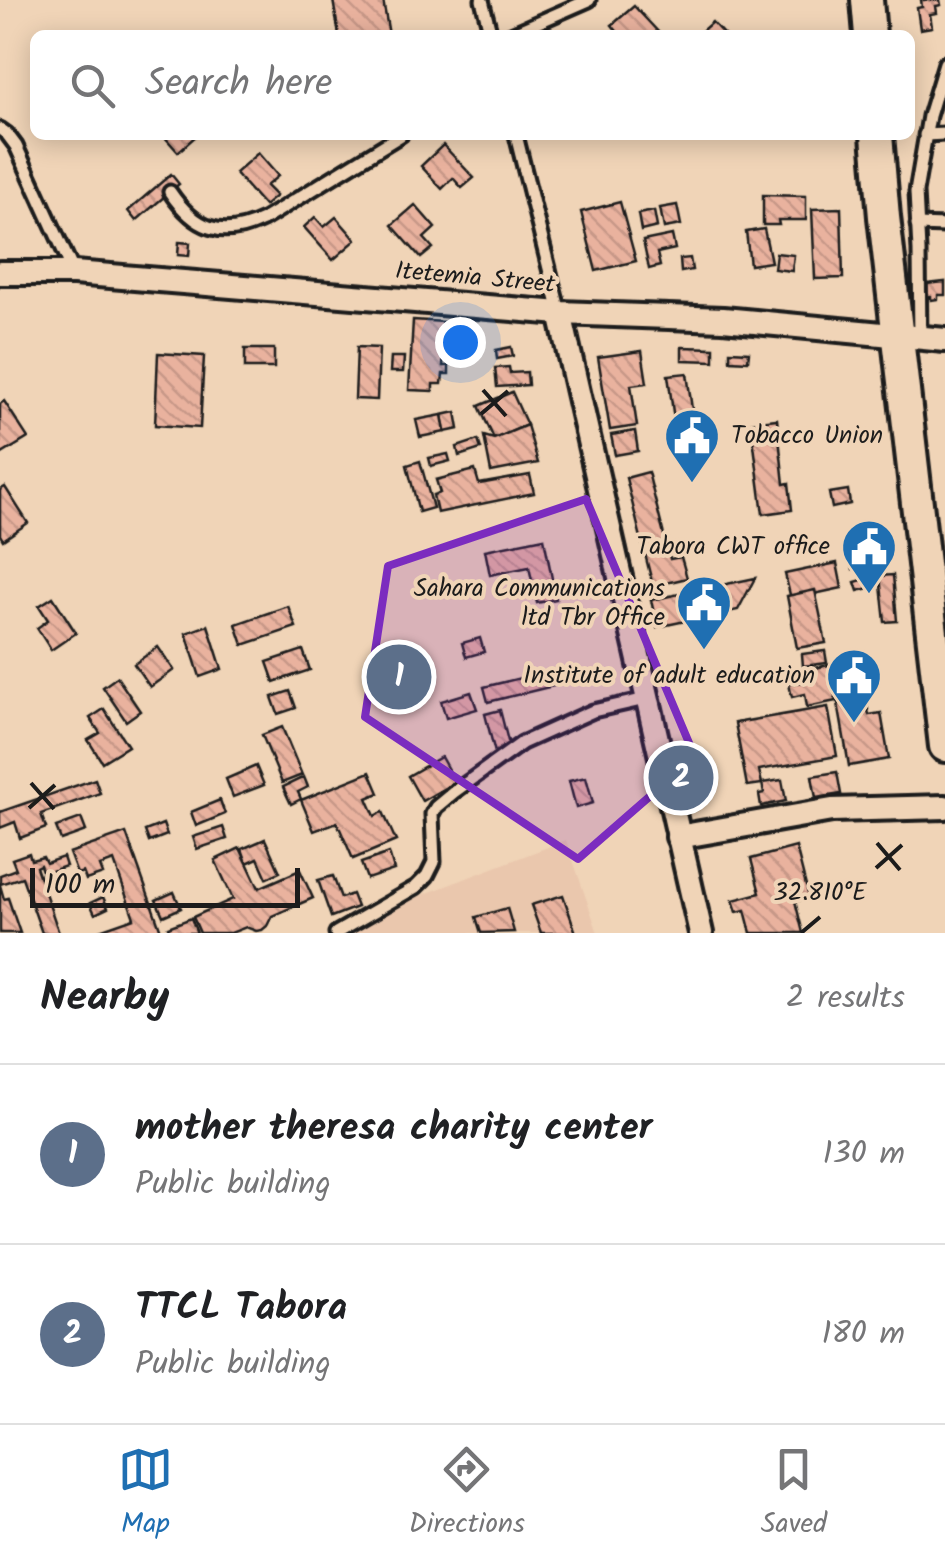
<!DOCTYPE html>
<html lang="en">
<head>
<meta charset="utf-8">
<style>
  :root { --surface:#fff; --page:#f6f6f6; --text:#202124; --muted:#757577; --line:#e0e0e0; --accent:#1f6fb2 }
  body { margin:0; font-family:Kalam,sans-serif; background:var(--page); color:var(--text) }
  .scale { position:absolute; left:30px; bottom:25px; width:270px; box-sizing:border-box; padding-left:10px; border:5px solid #1c1c1c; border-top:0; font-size:28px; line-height:35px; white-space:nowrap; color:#1c1c1c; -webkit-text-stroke:8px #f0d4b7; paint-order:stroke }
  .you { position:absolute; left:460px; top:342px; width:35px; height:35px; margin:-25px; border:8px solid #fff; border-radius:50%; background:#1a73e8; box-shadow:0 0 0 15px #1a73e833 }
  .badge { display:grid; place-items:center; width:65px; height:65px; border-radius:50%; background:var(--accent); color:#fff; font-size:32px; font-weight:700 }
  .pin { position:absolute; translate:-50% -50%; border:5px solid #fff; box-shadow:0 2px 10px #0006 }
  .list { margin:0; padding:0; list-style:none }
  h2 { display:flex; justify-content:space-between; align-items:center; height:130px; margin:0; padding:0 40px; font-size:42px }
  h2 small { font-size:32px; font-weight:400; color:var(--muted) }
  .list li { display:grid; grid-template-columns:65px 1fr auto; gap:30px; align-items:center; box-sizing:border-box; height:180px; padding:0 40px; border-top:2px solid var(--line) }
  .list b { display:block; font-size:38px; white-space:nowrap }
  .list p { margin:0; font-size:32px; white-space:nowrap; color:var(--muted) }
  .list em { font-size:32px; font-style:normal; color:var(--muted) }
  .icon { flex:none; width:55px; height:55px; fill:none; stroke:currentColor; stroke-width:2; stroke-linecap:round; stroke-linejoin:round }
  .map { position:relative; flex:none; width:945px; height:933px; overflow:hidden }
  .search { position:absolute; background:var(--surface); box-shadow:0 5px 25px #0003; left:30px; right:30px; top:30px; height:110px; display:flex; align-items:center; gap:25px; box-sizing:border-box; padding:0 35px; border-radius:15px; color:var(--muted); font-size:38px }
  .sheet { height:490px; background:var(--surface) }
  nav { display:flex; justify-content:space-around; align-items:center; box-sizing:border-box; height:140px; border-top:2px solid var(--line); background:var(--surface); font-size:28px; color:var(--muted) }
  nav a { display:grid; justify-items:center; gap:5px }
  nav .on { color:var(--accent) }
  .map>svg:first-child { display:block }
</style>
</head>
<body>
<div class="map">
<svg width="945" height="933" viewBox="0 0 945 933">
  <defs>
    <pattern id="building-back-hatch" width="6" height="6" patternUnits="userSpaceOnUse" patternTransform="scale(2.5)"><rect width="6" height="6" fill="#e9b29e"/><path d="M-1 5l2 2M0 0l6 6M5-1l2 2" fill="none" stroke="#c79888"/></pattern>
  </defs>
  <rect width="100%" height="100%" fill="#f0d4b7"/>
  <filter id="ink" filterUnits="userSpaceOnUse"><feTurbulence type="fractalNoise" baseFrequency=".01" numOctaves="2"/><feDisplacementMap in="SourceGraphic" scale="20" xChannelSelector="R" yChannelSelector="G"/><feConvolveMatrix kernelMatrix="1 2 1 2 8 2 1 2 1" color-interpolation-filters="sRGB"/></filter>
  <g filter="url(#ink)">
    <polygon fill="#eac7ad" points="566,840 598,933 333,933 331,930"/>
    <g fill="url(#building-back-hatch)" stroke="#1c1c1c" stroke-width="2.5">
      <polygon points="333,0 383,0 389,35 339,35"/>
      <polygon points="921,0 940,0 941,5 936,6 937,13 930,14 932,27 920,29 917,8 922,7"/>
      <polygon points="634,6 661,35 620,35 612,25"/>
      <polygon points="712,22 724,35 697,35"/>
      <polygon points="163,135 197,135 178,152"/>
      <polygon points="443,145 474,178 462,188 453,178 442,189 421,166"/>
      <polygon points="258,153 278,176 266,186 276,196 264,206 235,173"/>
      <polygon points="171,174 179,184 136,221 128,211"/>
      <polygon points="763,195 806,196 806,220 778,220 779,225 763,225"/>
      <polygon points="620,202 636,261 596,271 581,212"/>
      <polygon points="415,205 435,228 424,238 433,248 421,258 392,225"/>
      <polygon points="677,205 681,225 664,228 660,208"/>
      <polygon points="841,208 843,278 815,279 812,209"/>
      <polygon points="654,211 657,227 641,231 638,214"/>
      <polygon points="315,217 324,227 336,217 356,240 333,260 304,227"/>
      <polygon points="764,229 771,262 750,265 746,232"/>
      <polygon points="672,235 675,249 657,253 660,266 649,269 643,241"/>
      <polygon points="179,242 190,243 189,256 178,255"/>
      <polygon points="776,253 794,255 792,271 774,269"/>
      <polygon points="690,258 692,270 681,272 680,259"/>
      <polygon points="945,282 945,295 938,295 938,299 931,300 931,296 927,296 926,284"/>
      <polygon points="413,320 459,323 458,337 445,336 443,366 449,366 449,374 443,374 442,384 433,384 433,391 409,390"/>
      <polygon points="357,347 379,348 377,400 355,399"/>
      <polygon points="511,347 513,356 497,359 496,350"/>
      <polygon points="682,347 714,348 714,361 682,360"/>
      <rect x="245" y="349" width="29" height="19"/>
      <polygon points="642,351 647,383 631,385 637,426 610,430 598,357"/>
      <polygon points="730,351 749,352 748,361 730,360"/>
      <polygon points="158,353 204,356 200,428 155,425"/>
      <polygon points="391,357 404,357 403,372 390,372"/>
      <polygon points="509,367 510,373 527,372 528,385 497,387 495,368"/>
      <polygon points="687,373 694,424 682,426 681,419 674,420 668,375"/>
      <polygon points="512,392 527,425 494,439 479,406"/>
      <polygon points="4,401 28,438 2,454 0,451 0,404"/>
      <polygon points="456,412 459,429 445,432 442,415"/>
      <polygon points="442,415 445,432 420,437 416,420"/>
      <polygon points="777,419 784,484 789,483 792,510 763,514 751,422"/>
      <polygon points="527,425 538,463 491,472 484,436 494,439"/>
      <polygon points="635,431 638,451 615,455 611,435"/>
      <polygon points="478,440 481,449 459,456 457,447"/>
      <polygon points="448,454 450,461 431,466 429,458"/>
      <polygon points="420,461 433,508 419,512 407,465"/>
      <polygon points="475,470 479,484 530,475 534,493 437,513 433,495 440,493 436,480"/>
      <polygon points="648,472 670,559 681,557 687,578 653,586 626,478"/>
      <polygon points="5,487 28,523 3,540 0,535 0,490"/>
      <polygon points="848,490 850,504 832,508 829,493"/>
      <polygon points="544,538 556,599 537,603 529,567 490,575 485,550"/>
      <polygon points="875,556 876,565 853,569 852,560"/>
      <polygon points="837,563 842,588 791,599 785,574"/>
      <polygon points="893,575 897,621 885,622 880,576"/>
      <polygon points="755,578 738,610 657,627 651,600"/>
      <polygon points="869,578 872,587 858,591 855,582"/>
      <polygon points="815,590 826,643 797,648 787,596"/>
      <polygon points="53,597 76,633 51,650 37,628 48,620 39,606"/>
      <polygon points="288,606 296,627 243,645 236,624"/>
      <polygon points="208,625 222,669 200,677 186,633"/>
      <polygon points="480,638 484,652 466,657 462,643"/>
      <polygon points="158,647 174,670 150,687 134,664"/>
      <polygon points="303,650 310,670 274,682 267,662"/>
      <polygon points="825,651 827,663 803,666 802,654"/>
      <polygon points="854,664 861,697 839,702 832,668"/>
      <polygon points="829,665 836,701 807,707 805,694 792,697 789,684 803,682 801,671"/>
      <polygon points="553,670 557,685 488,702 484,687"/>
      <polygon points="117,677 140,711 126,721 103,687"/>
      <polygon points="290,691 296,708 278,714 272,697"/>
      <polygon points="471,692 477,709 446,718 441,701"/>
      <polygon points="866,699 869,715 881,713 889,759 849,766 838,703"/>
      <polygon points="828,707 837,756 759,770 762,784 747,786 735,723"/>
      <polygon points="104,709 128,746 102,762 88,740 100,733 90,718"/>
      <polygon points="500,710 510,749 495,753 485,714"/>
      <polygon points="282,727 302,775 282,783 262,735"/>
      <polygon points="441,757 455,782 422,801 408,776"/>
      <polygon points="256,766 264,785 233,797 226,779"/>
      <polygon points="370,772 379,793 367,798 375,816 383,812 396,841 353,859 337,822 314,831 301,800"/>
      <polygon points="837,772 841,794 816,798 812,776"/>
      <polygon points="304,777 308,787 298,792 301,799 291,804 283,787"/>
      <polygon points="586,777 593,803 576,808 569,781"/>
      <polygon points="95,779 100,793 41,814 46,828 20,838 15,822 0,828 0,812"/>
      <polygon points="782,780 786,801 761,806 759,794 764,793 762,783"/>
      <polygon points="220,800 225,814 196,826 191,812"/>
      <polygon points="81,818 86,831 61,840 56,827"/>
      <polygon points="163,824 167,835 149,842 145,831"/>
      <polygon points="223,827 227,839 197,849 193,837"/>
      <polygon points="126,833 161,931 91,933 134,918 114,861 100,866 103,874 86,880 83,872 77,874 69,853"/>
      <polygon points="265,839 280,872 267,878 258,858 247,863 242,849"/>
      <polygon points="796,847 809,898 795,901 803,933 751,933 745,910 737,912 733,900 760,893 751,859"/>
      <polygon points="240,848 259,888 300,870 313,898 272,916 267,926 262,930 256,931 246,927 231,933 200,933 193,917 233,899 215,860"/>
      <polygon points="29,853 31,860 43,857 46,863 63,857 66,866 43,874 40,865 36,867 59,933 42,933 22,877 0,884 0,875 16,869 12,859"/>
      <polygon points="389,853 394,870 367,879 361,863"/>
      <polygon points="333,876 341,898 352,894 357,907 331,917 318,880"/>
      <polygon points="0,885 4,899 8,898 20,933 0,933"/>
      <polygon points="174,892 181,908 163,916 156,900"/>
      <polygon points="563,895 576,933 541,933 531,905"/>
      <polygon points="103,897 108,908 95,914 90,903"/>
      <polygon points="507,908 514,932 481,933 476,917"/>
      <polygon points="191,918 197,933 170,933 168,927"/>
    </g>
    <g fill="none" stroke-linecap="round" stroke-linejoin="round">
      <g stroke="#1c1c1c" stroke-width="19">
        <g id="service">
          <polyline points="482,0 491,35"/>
          <polyline points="509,35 589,0"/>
          <polyline points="0,129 7,134 16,146 74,273"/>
          <polyline points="516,135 560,313"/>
          <polyline points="925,135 945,134"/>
          <path d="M170 192C195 229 221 240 263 220L401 135"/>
          <polyline points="917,225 945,226"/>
          <polyline points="920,339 919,251 916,192 929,116 945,63"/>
          <polyline points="336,933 416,887 427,876 434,862 432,814 436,807 454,792 522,743 593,711 646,699"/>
        </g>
      </g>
      <g stroke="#1c1c1c" stroke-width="30">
        <g id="minor">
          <polyline points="0,273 74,273 560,313 723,319 945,340"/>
          <polyline points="560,313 701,933"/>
          <polyline points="678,837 832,810 945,807"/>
        </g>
      </g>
      <g stroke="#1c1c1c" stroke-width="38">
        <g id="secondary">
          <polyline points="867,0 870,35"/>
          <polyline points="877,135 884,217 945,746"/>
        </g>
      </g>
      <use href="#service" stroke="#f0d4b7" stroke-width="11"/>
      <use href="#minor" stroke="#f0d4b7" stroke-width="22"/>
      <use href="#secondary" stroke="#f0d4b7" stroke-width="30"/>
    </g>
  </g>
  <path fill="#7b2cbf" fill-opacity="0.2" stroke="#7b2cbf" stroke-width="8" stroke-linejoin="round" d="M586 499 695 757 578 859 365 717 388 566Z"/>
  <path fill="none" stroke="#1c1c1c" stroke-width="4" d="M483 390 506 416M481 414 508 391M31 783 54 809M29 808 55 785M877 843 900 870M876 868 902 845M801 933 820 917"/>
  <defs>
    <g id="civic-pin" transform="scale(2.875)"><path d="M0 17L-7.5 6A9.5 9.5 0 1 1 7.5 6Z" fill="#1f6fb2" stroke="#f0d4b7"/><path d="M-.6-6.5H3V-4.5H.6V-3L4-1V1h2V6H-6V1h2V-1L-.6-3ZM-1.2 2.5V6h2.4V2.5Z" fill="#fff"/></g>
  </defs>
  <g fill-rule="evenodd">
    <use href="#civic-pin" x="692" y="436"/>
    <use href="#civic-pin" x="869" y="547"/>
    <use href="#civic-pin" x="704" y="603"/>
    <use href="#civic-pin" x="854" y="676"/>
  </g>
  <g text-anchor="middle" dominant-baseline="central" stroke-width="8" stroke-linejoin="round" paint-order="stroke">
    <g font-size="25" fill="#1c1c1c" stroke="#f0d4b7">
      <text transform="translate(475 278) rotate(5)">Itetemia Street</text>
    </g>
    <g font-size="25" fill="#1c1c1c" stroke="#f0d4b7" text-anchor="end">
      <text x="731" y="436" text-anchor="start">Tobacco Union</text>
      <text x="830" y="547">Tabora CWT office</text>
      <text x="665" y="589">Sahara Communications<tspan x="665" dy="29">ltd Tbr Office</tspan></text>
      <text x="815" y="676">Institute of adult education</text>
    </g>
  </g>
  <g font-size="25" text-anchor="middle" fill="#1c1c1c" stroke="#f0d4b7" stroke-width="8" stroke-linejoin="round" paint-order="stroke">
    <text x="820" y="900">32.810°E</text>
  </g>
</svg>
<div class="scale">100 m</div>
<div class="you"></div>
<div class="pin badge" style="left:399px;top:677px;background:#5c6f8a">1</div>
<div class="pin badge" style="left:681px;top:778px;background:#5c6f8a">2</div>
<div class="search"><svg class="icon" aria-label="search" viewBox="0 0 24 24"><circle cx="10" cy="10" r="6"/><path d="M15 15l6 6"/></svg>Search here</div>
</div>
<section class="sheet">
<h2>Nearby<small>2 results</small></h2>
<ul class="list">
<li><span class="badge" style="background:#5c6f8a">1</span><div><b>mother theresa charity center</b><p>Public building</p></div><em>130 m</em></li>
<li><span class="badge" style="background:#5c6f8a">2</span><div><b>TTCL Tabora</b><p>Public building</p></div><em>180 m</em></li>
</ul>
</section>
<nav>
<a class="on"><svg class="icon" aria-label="map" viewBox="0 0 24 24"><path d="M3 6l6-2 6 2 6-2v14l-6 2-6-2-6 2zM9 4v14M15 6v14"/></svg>Map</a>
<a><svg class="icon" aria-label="directions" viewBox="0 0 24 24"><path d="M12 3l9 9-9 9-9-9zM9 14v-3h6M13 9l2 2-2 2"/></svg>Directions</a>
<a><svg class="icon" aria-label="saved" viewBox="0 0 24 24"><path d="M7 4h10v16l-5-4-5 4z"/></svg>Saved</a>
</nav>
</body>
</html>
